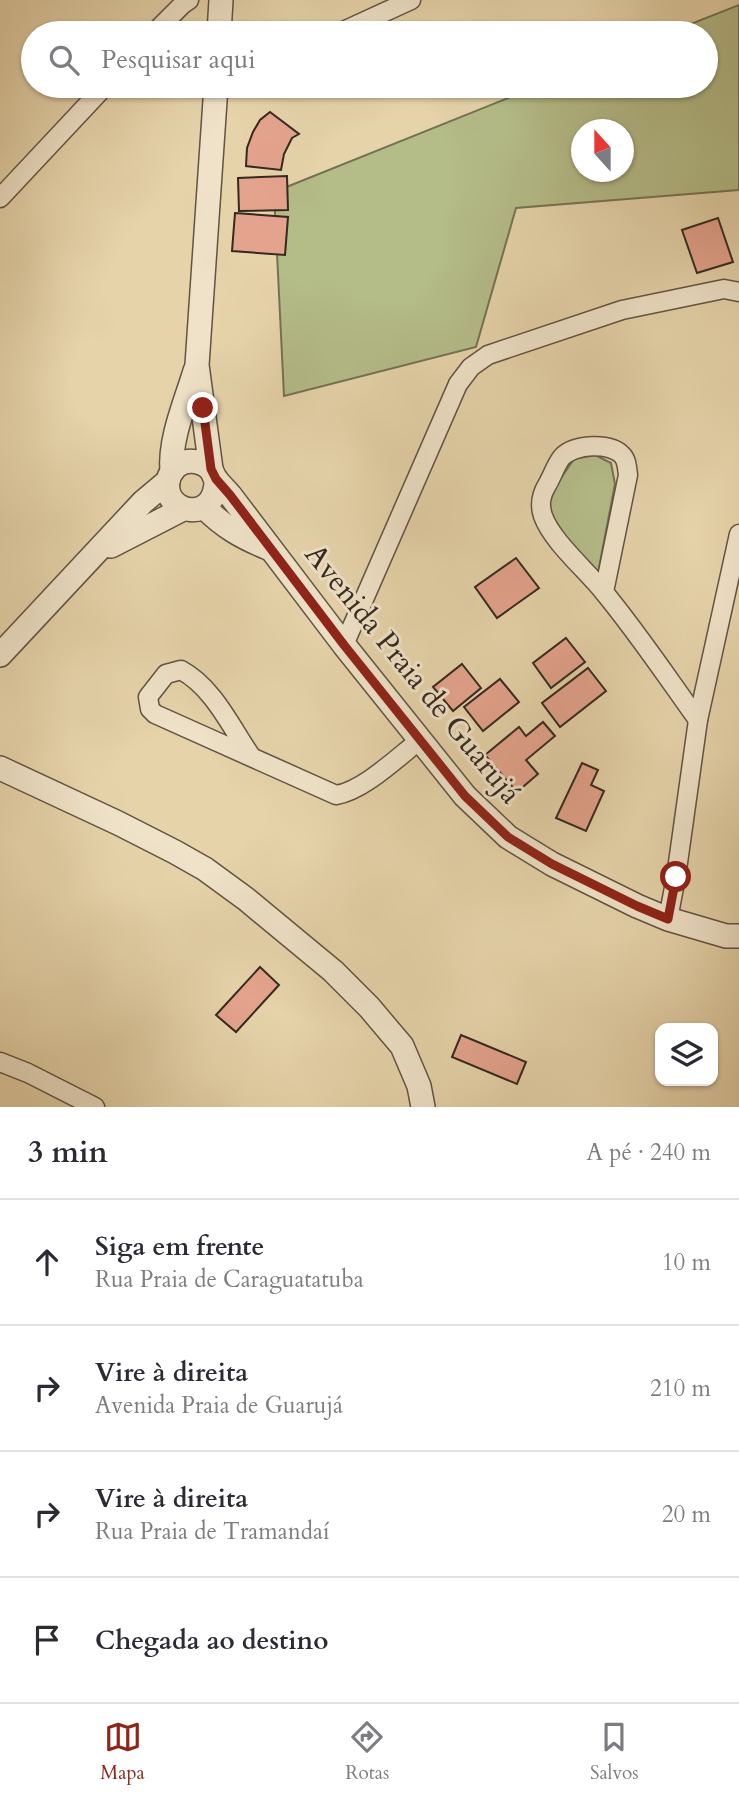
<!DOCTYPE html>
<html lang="pt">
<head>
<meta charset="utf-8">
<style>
  :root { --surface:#fff; --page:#f2f2f3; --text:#2b2b33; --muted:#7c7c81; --line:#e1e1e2; --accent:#8f2418 }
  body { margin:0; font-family:Cardo,serif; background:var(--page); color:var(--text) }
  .controls { position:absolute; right:21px; bottom:21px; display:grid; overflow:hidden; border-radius:14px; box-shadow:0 2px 5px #0004 }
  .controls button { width:63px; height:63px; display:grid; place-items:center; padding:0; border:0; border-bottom:2px solid var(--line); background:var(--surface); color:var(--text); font:35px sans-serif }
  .compass { position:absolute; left:571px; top:119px; width:63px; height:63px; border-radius:50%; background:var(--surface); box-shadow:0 2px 5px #0004; rotate:339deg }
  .stop { position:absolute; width:21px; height:21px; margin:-16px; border:5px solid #8f2418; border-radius:50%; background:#fff }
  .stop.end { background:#8f2418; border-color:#fff; box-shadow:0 2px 7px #0008 }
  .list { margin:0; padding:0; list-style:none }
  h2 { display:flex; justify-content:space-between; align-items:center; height:91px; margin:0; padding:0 28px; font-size:30px }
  h2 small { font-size:23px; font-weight:400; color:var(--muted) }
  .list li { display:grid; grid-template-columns:46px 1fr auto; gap:21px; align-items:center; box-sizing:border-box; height:126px; padding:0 28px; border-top:2px solid var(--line) }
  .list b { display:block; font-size:26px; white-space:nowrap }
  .list p { margin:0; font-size:23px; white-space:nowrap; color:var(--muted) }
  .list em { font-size:23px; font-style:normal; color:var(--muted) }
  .icon { flex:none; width:38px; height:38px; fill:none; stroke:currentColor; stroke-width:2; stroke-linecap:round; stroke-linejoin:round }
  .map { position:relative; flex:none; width:739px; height:1107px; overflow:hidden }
  .search { position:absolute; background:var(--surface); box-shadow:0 2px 5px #0004; left:21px; right:21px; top:21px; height:77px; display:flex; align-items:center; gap:18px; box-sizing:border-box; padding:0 24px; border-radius:38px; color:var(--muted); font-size:26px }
  .sheet { height:595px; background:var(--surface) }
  nav { display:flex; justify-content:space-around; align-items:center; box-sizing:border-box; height:98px; border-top:2px solid var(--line); background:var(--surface); font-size:19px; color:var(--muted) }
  nav a { display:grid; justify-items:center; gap:4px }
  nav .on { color:var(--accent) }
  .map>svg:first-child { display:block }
</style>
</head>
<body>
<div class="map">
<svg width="739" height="1107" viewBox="0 0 739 1107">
  <rect width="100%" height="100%" fill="#e6d3aa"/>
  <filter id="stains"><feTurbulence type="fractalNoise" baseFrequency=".00286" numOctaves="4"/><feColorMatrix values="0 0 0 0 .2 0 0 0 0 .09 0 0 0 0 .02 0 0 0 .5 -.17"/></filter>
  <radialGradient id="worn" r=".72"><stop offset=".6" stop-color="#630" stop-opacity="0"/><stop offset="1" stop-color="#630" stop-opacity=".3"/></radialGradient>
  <g fill="#b4bc88" stroke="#747254" stroke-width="2" fill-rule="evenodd">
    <path d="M739 5V190L516 208 476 347 284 396 274 192 538 86H706V33H668ZM582 130H624V172H582Z"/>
    <polygon points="595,455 611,463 615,484 598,573 553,524 547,506 559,481 574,459"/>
  </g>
  <g fill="#e4a38d" stroke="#352920" stroke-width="2">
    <polygon points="270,112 299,134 292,138 284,154 281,170 246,166 247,148 253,132 260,120"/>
    <polygon points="287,176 288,210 239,211 238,178"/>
    <polygon points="235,213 288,217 285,255 232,251"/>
    <polygon points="718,218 733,262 697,273 682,230"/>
    <polygon points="516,558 539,588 497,618 475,587"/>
    <polygon points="566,638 585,662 551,688 533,663"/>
    <polygon points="462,664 481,688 453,711 433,687"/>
    <polygon points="588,668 606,691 560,727 542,703"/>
    <polygon points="500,679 519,702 483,731 464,707"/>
    <polygon points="543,722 555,736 526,760 538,774 517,792 485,755 519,727 526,736"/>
    <polygon points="582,763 598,770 591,785 604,791 586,831 556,818"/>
    <polygon points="260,967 279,985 236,1032 216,1015"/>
    <polygon points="461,1035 526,1062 517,1084 452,1057"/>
  </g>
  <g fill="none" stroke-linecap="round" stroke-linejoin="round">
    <g stroke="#615442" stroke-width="21">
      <g id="minor">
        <polyline points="154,33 183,4 189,0"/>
        <polyline points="339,33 411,0"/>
        <polyline points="0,198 105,86"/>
        <path d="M604 592 628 475C627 468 627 460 622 455 610 442 574 444 562 457 556 464 552 477 547 485 541 495 539 504 543 516 552 541 585 569 603 591 637 632 667 677 698 720"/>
        <polyline points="344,645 458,384 471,367 488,355 622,310 724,289 739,292"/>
        <path d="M251 756C231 727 213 687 181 670L166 674 148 697 150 709 155 714 336 795C363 791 398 757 420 740"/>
        <polyline points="668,919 676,877 698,720 739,534"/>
        <polyline points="0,1062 28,1073 95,1107"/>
      </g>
    </g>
    <g stroke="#615442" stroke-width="26">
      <g id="tertiary">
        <polyline points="219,33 221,0"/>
        <polyline points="211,469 197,365 216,86"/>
        <path d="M172 471C169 440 186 401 195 371"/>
        <path d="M216 479C217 525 162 514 168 481 169 475 174 467 180 464 189 459 203 461 210 469 212 471 214 476 215 478 219 484 225 489 230 495L344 645 465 796 508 837 552 864 637 906 668 919 726 936H739"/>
        <path d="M204 507C224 527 241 537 268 548"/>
        <polyline points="111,546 183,509"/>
        <polyline points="0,655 143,502 168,481"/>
        <polyline points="0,768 118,823 175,852 205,869 246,899 333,971 369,1007 402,1046 419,1086 423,1107"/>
      </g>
    </g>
    <use href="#minor" stroke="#efe2c8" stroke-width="18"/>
    <use href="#tertiary" stroke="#efe2c8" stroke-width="23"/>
  </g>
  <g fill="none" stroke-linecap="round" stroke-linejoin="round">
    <polyline stroke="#8f2418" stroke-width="9" points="203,408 211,469 216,479 230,495 344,645 465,796 508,837 552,864 637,906 668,919 676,877"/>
  </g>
  <g text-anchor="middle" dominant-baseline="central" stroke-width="6" stroke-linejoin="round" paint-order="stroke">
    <g font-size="30" fill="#352920" stroke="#efe2c8">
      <text transform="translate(413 674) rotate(51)">Avenida Praia de Guarujá</text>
    </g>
  </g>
  <rect width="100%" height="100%" filter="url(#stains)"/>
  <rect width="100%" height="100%" fill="url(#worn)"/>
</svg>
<div class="controls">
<button><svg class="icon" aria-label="layers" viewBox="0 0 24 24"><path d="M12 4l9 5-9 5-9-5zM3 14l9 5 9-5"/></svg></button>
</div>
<svg class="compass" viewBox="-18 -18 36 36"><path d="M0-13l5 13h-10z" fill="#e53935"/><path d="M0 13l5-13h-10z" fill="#7c7c81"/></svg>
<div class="stop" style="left:676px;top:877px"></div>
<div class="stop end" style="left:203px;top:408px"></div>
<div class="search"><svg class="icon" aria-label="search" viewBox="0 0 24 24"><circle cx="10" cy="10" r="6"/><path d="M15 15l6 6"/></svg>Pesquisar aqui</div>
</div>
<section class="sheet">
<h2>3 min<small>A pé · 240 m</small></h2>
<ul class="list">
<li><svg class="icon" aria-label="ahead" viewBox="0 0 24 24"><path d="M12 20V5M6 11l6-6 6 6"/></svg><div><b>Siga em frente</b><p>Rua Praia de Caraguatatuba</p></div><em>10 m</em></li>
<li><svg class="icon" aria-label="right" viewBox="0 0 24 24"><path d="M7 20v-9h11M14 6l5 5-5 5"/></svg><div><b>Vire à direita</b><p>Avenida Praia de Guarujá</p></div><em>210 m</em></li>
<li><svg class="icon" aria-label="right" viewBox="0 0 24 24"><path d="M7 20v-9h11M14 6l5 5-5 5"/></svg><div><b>Vire à direita</b><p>Rua Praia de Tramandaí</p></div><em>20 m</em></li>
<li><svg class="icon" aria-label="arrive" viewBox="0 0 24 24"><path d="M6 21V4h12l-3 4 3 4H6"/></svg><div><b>Chegada ao destino</b></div></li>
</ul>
</section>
<nav>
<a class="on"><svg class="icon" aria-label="map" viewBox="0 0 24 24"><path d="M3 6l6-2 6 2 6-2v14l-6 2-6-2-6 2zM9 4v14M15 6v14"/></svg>Mapa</a>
<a><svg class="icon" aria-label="directions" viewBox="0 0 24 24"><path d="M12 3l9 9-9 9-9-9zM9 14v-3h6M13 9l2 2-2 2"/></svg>Rotas</a>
<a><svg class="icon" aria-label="saved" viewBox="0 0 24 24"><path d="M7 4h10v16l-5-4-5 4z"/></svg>Salvos</a>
</nav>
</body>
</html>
